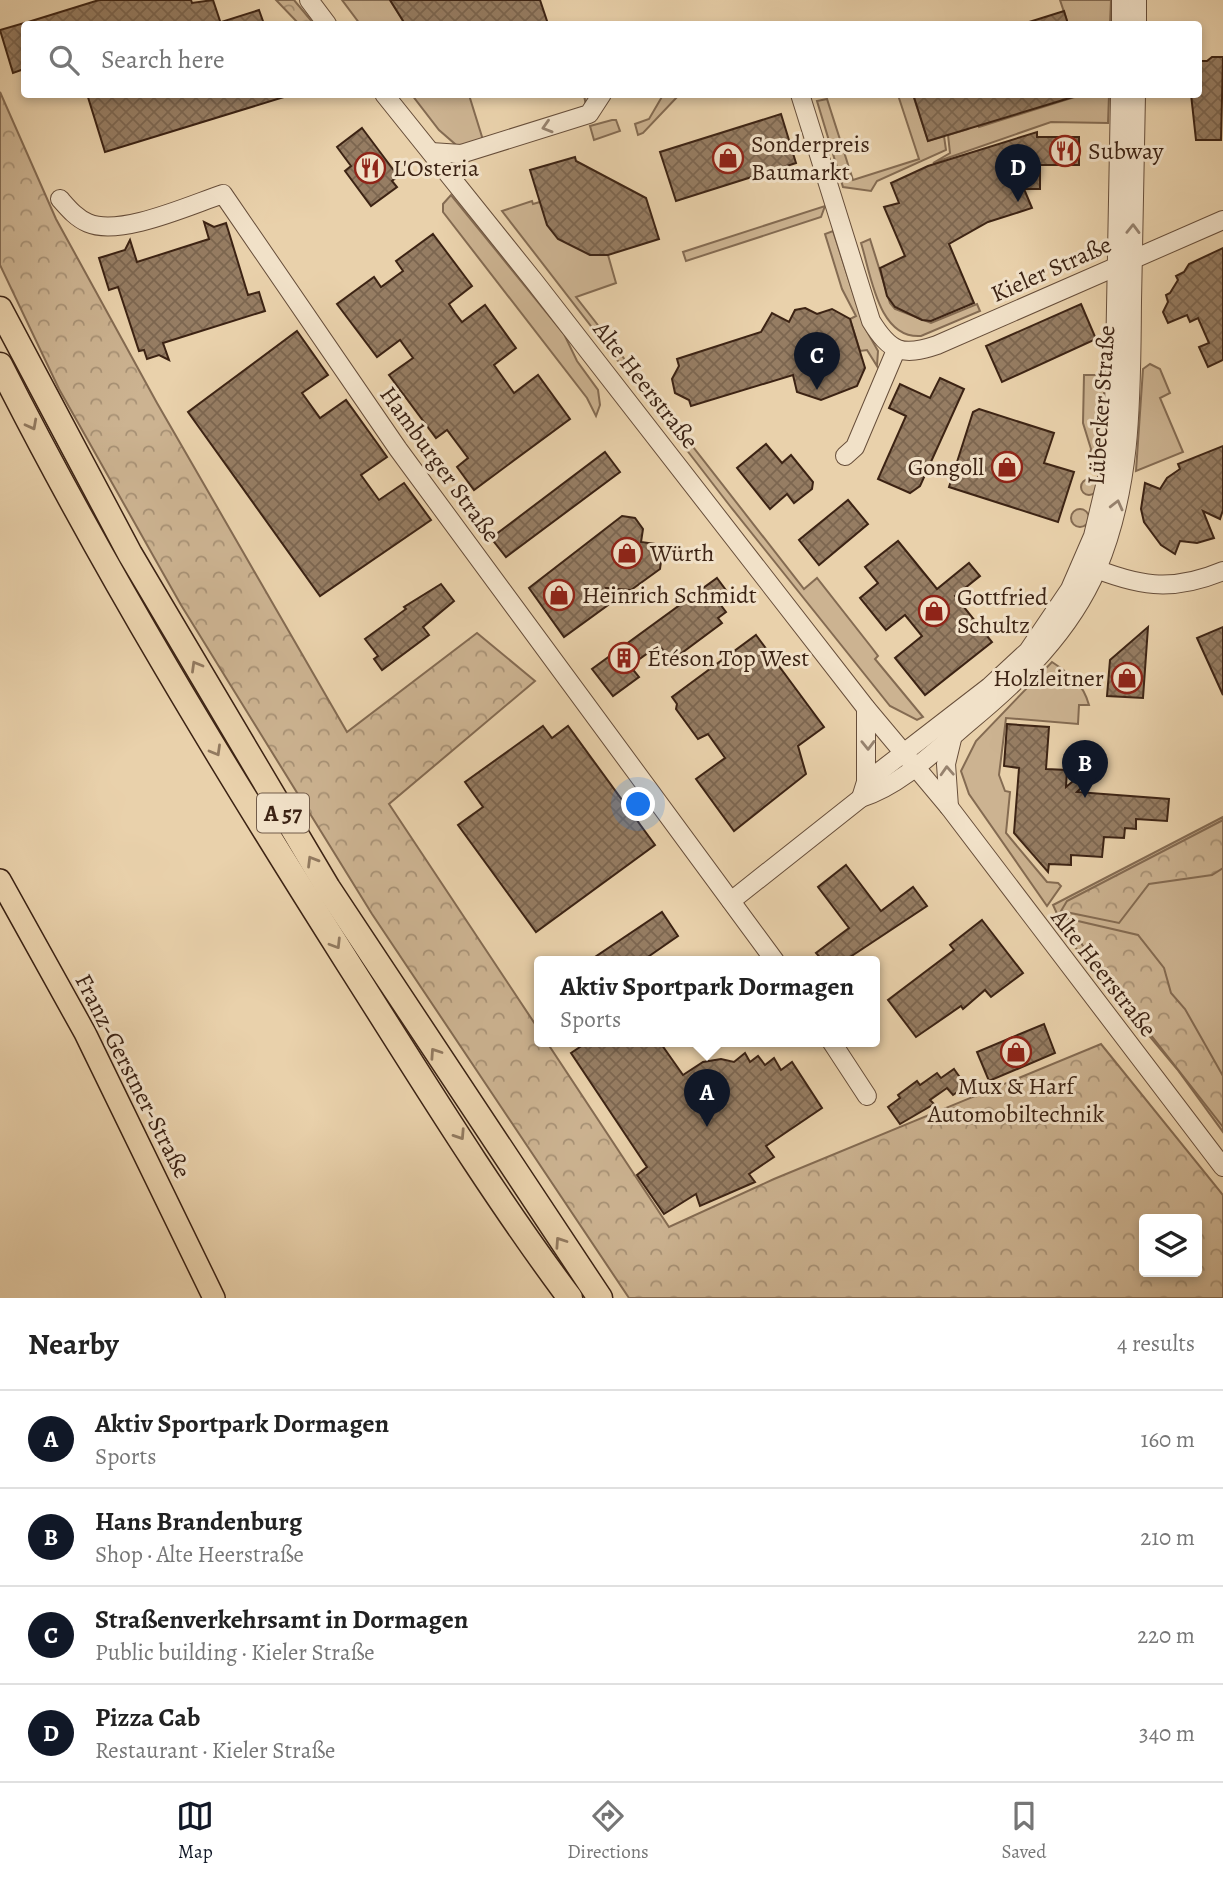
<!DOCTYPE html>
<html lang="en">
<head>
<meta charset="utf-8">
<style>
  :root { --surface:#fff; --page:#f6f6f6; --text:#222; --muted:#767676; --line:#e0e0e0; --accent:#111827 }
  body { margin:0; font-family:Alegreya,serif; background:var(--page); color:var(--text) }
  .controls { position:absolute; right:21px; bottom:21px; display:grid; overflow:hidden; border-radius:7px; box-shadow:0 4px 10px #0003 }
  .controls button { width:63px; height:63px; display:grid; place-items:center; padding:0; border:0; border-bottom:2px solid var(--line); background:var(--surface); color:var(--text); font:35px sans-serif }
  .you { position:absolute; left:639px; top:805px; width:24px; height:24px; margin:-18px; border:5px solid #fff; border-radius:50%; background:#1a73e8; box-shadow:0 0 0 10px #1a73e833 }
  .badge { display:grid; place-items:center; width:46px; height:46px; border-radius:50%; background:var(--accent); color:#fff; font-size:23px; font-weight:700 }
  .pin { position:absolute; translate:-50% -58px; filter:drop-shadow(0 2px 4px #0008) }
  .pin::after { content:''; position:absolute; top:37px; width:24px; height:21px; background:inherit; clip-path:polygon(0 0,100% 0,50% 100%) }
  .popup { position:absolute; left:534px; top:956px; width:346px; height:91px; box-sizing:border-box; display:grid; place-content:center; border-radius:7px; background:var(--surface); filter:drop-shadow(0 2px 5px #0005); font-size:23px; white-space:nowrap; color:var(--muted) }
  .popup b { font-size:26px; color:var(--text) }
  .popup::after { content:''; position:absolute; left:50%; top:100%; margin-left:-14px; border:14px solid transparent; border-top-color:var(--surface) }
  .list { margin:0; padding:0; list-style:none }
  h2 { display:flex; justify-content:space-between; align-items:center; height:91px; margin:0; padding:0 28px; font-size:30px }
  h2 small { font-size:23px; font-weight:400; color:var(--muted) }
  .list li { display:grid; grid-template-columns:46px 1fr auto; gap:21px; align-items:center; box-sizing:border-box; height:98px; padding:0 28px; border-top:2px solid var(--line) }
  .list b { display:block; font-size:26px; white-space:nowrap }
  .list p { margin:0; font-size:23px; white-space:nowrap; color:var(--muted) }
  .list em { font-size:23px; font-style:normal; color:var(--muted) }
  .icon { flex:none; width:38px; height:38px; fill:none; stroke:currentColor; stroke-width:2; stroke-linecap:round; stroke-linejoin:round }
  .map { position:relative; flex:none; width:1223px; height:1298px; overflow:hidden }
  .search { position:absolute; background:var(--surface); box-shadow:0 4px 10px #0003; left:21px; right:21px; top:21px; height:77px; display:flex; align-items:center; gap:18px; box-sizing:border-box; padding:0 24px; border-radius:7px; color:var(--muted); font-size:26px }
  .sheet { height:483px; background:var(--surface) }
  nav { display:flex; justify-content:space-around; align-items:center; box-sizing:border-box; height:98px; border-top:2px solid var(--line); background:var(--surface); font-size:19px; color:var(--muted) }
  nav a { display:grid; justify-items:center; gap:4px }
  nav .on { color:var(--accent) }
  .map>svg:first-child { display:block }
</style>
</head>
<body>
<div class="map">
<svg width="1223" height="1298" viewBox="0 0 1223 1298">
  <defs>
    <pattern id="forest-crowns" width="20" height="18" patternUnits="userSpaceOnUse" patternTransform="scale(1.75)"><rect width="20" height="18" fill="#ccb391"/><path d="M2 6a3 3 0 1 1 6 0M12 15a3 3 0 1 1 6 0" fill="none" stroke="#a79175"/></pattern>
    <pattern id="building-cross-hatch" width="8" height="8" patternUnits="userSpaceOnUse" patternTransform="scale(1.75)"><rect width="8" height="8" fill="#967d63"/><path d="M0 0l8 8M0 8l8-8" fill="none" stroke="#7c6650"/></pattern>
  </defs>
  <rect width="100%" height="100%" fill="#e9d1ab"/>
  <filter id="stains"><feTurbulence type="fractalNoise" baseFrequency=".00286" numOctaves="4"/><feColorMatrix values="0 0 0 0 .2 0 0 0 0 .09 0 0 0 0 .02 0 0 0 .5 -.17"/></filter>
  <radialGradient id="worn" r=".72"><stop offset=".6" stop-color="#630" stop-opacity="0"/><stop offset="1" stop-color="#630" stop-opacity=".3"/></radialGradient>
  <g fill="#ccb391" stroke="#846b52" stroke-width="2">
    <polygon points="342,0 390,0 405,24 360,24"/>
    <polygon points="1060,0 1111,0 1110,24 1068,24"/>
    <polygon points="412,95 469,95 483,140 586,106 584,95 597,95 590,107 462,150 439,130"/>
    <polygon points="663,95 679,95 643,133 638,135 635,124 649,119"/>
    <polygon points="898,95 913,95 928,141 944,136 946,150 877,181 871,191 843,187 817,101 827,99 853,180 919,159"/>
    <polygon points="958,95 968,95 979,127 1081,95 1109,95 1108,123 1051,122 933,163 950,153 948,135 968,129"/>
    <polygon points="612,120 616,120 620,131 594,140 590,126"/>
    <polygon points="451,195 564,334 577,361 598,390 600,405 596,416 587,398 443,212 443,204"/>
    <polygon points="532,201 533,204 540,202 590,255 608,255 616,283 576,297 804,589 817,578 872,648 878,656 875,659 923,717 917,720 890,706 730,506 502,211"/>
    <polygon points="825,206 821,217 686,261 683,252"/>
    <polygon points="833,231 864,326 878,351 877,366 867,350 860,351 850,319 856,316 842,289 825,234"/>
    <path d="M870 239 890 303 895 309 931 323 977 304 980 311 921 336C878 339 871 274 861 243Z"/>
    <polygon points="1150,364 1160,369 1170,393 1160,398 1183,452 1136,471 1143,369"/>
    <polygon points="1084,375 1105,375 1101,449 1099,459 1089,458 1091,449 1083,423"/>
    <circle cx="1089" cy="487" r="8"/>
    <circle cx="1080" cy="518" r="9"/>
    <path d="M1052 662C1070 674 1083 683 1089 705H1079L1078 724 1006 718 999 775 1005 791 1010 792 1006 833 1047 882 1058 883 1061 886 1047 906 969 794 961 771 976 741Z"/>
    <polygon points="1223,817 1223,1132 1177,1069 1069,940 1053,905"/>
  </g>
  <g fill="url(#forest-crowns)" stroke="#846b52" stroke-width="2" fill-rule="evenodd">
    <polygon points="276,0 294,0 314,24 299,24"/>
    <path d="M0 92 56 219 157 403 347 732 477 633 535 681 389 804 539 1030V1041H546L669 1227 774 1179 1101 1044 1223 1195V1298H629L372 914 181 605 59 389 0 265ZM1197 1219V1272H1144V1219Z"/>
    <polygon points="1223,820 1223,868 1212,875 1149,884 1119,923 1061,911 1067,901"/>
    <polygon points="1065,918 1138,935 1164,968 1171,993 1185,1009 1223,1076 1223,1127 1092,960"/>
  </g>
  <g fill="url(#building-cross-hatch)" stroke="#3c2314" stroke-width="2">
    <polygon points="99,0 191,0 192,3 213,0 221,24 28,24 28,22"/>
    <polygon points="390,0 540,0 548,24 405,24"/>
    <polygon points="259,10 264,24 222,24 221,22"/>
    <polygon points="1064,11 1068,24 1029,24 1029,22"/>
    <polygon points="24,23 24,69 13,73 0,30"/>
    <polygon points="1212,57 1223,57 1221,140 1196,140 1191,94 1199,94 1199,61 1207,61"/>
    <polygon points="87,94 284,94 284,97 105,152"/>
    <polygon points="913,94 1073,94 1073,97 928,141"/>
    <polygon points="781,114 796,163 676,201 660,152"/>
    <polygon points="362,128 398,176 392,181 397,187 371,206 345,171 351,166 337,147"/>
    <polygon points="1037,132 1037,137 1079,137 1079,165 1040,165 1040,189 1024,189 1032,208 988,222 949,244 974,303 931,321 922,320 895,307 887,296 880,268 905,256 884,207 899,203 891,183 928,166"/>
    <polygon points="575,157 576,161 646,198 659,239 608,255 590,255 558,239 547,225 530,170"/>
    <polygon points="204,222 214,227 226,223 248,295 259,292 265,311 163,343 169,360 159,355 147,359 144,350 139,351 118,287 109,290 99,258 125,250 130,240 137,262 209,239"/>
    <polygon points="433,234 472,286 449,304 455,313 462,322 485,305 516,348 494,365 514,393 538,375 570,419 474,490 457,467 468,458 447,430 436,438 389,375 413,358 400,340 377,357 337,304 374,277 381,287 403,271 396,261"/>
    <polygon points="1223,248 1223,360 1208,367 1199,347 1209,343 1198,318 1190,322 1187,315 1168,323 1163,312 1168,302 1166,295 1170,293 1178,280 1176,276 1184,272 1189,264"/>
    <polygon points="1081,304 1096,339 1002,382 986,346"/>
    <polygon points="805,308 817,314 832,309 850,319 865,368 857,386 821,400 797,392 793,375 691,406 689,400 675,393 672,379 679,366 677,359 761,332 772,313 789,322 795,310"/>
    <polygon points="297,331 328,375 302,393 320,418 346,400 387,457 361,475 379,500 404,483 431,520 320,596 188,412"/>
    <polygon points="940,378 964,389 920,486 910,493 878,479 906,416 889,408 900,384 930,398"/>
    <polygon points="979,409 1054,433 1044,463 1074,472 1058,522 949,487 973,412"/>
    <polygon points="766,444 782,463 791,455 813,482 812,489 794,503 787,494 770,509 737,468"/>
    <polygon points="1223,446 1223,510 1220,519 1203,511 1214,538 1197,543 1180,541 1175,554 1161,545 1144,522 1141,509 1145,483 1160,489 1167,478 1180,469 1178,464"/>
    <polygon points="605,452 620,472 506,557 491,538"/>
    <polygon points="848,500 868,524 819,565 799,540"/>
    <polygon points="622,516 635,518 643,529 641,542 655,544 662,554 660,569 631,590 606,588 615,600 564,637 529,588"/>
    <polygon points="898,541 937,589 969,563 980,576 955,596 992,642 925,695 895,658 922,636 905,615 886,630 860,598 878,583 865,567"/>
    <polygon points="717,578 731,597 720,604 726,612 718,618 722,623 679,655 675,649 667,656 659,645 630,666 639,677 613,696 592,669"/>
    <polygon points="441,584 454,601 423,627 429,635 382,670 374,659 378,656 365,639 406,609 404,607"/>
    <polygon points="1148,627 1143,698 1107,696 1110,660"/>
    <polygon points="1223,627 1223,695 1197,638"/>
    <polygon points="756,635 824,727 798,746 806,774 734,831 696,779 725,758 708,734 698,739 676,709 677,704 672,697"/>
    <polygon points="1007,724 1049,727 1046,769 1067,770 1066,787 1090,767 1096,774 1077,792 1169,799 1167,821 1136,819 1136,829 1125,828 1124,838 1104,837 1102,857 1071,855 1071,865 1049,864 1048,872 1014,833 1019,768 1004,766"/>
    <polygon points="543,726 552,738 568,726 655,845 536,932 458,825 483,807 465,782"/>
    <polygon points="846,865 881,911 913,887 927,906 844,961 823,961 816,953 849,928 818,887"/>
    <polygon points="662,912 678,936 642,961 589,961"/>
    <polygon points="982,920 1023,973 991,997 985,990 963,1009 961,1006 916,1037 888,1000 954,950 950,945"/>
    <polygon points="1044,1024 1055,1053 989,1081 977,1052"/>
    <polygon points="589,1041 659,1041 683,1075 703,1062 721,1059 734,1062 745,1053 750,1062 758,1056 765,1065 774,1058 781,1070 792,1062 822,1108 766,1146 774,1157 749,1174 755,1182 700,1206 696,1194 664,1214 637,1175 647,1167 571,1053"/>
    <polygon points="954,1069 966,1086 953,1095 947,1088 930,1100 934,1104 900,1124 888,1107 900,1098 898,1095 917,1081 920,1085 937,1073 941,1078"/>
  </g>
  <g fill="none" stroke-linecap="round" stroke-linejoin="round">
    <g stroke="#674e3a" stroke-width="20">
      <g id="minor">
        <polyline points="309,0 327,24"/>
        <polyline points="1121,24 1121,0"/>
        <polyline points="1137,24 1137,0"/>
        <polyline points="384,94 534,281 866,708 949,807 1223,1167"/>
        <path d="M800 94 871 321C890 352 902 357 937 345L1223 220"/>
        <polyline points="431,152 461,154 589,114 602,94"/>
        <path d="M60 199C68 208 76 218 88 223 120 237 190 205 223 194L398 449 775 961"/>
        <polyline points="845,456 855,447 896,350"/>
        <path d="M1086 565C1137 586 1171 593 1223 571"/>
        <polyline points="866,708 866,782"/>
        <polyline points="861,798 866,782 989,687 1028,651 1070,589 1093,536 1109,469 1114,414 1120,94"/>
        <polyline points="949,807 946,764 953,735"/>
        <path d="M731 901 861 798C902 785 937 749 969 722 1021 679 1070 632 1097 569 1133 484 1131 392 1132 302 1133 233 1134 164 1136 94"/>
        <polyline points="831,1041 867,1096"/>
      </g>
    </g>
    <g stroke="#3c2314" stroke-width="24">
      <polyline id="major" points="0,880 85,1033 214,1298"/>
    </g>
    <g stroke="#3c2314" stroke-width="27">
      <g id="highway">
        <polyline points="0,309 130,554 328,888 600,1298"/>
        <path d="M0 365C104 571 225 769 348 963 420 1076 490 1191 570 1298"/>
      </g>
    </g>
    <use href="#minor" stroke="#f1e1c8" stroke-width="18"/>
    <use href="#major" stroke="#e9d1ab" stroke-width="21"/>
    <use href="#highway" stroke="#e9d1ab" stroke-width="24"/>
  </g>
  <defs><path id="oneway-chevron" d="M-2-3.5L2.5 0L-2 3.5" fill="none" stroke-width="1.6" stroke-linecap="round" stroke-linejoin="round" transform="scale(1.75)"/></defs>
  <g stroke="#96826e">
    <use href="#oneway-chevron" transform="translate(547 127) rotate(163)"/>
    <use href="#oneway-chevron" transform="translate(1133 229) rotate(-89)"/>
    <use href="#oneway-chevron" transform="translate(1117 505) rotate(-76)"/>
    <use href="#oneway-chevron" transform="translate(868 745) rotate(89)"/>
    <use href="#oneway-chevron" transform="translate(947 771) rotate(-93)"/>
  </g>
  <g stroke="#927a60">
    <use href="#oneway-chevron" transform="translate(32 425) rotate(62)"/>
    <use href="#oneway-chevron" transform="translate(196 666) rotate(-120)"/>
    <use href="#oneway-chevron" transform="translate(216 751) rotate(60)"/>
    <use href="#oneway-chevron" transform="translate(312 861) rotate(-121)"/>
    <use href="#oneway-chevron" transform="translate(336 944) rotate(58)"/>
    <use href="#oneway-chevron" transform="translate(435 1053) rotate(-124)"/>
    <use href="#oneway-chevron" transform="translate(460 1135) rotate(57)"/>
    <use href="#oneway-chevron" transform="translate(560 1242) rotate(-124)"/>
  </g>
  <defs>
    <g id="restaurant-ring" transform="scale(1.575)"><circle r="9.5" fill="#f1e1c8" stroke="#8f2418" stroke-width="1.5"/><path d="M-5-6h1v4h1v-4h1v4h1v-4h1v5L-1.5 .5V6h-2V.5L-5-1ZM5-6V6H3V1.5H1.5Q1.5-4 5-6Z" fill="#8f2418"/></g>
    <g id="shop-ring" transform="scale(1.575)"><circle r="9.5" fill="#f1e1c8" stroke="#8f2418" stroke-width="1.5"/><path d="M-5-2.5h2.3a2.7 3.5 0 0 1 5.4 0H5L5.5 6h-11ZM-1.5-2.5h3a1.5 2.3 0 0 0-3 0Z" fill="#8f2418"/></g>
    <g id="building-ring" transform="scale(1.575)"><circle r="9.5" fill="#f1e1c8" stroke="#8f2418" stroke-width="1.5"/><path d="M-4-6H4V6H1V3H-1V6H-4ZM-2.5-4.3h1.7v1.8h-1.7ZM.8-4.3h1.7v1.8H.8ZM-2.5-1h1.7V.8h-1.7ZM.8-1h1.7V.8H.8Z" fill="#8f2418"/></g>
  </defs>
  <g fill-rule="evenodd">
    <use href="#restaurant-ring" x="1065" y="151"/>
    <use href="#shop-ring" x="728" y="158"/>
    <use href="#restaurant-ring" x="370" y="168"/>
    <use href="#shop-ring" x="1007" y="467"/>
    <use href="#shop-ring" x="627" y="553"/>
    <use href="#shop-ring" x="559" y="595"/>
    <use href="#shop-ring" x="934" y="611"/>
    <use href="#building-ring" x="624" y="658"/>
    <use href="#shop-ring" x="1127" y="678"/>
    <use href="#shop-ring" x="1016" y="1052"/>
  </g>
  <g text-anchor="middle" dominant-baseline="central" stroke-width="6" stroke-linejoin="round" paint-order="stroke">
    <rect fill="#f1e1c8" stroke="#725c4a" stroke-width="2" x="257" y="793.5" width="52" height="39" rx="5"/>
    <g font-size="23" font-weight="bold" fill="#3c2314">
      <text x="283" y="813">A 57</text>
    </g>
    <g font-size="24" fill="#3c2314" stroke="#f1e1c8" text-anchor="start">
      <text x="751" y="144">Sonderpreis<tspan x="751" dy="28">Baumarkt</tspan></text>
      <text x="1088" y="151">Subway</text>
      <text x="393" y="168">L'Osteria</text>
      <text x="984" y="467" text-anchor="end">Gongoll</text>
      <text x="650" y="553">Würth</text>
      <text x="582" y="595">Heinrich Schmidt</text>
      <text x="957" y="597">Gottfried<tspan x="957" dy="28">Schultz</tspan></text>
      <text x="647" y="658">Étéson Top West</text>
      <text x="1104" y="678" text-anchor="end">Holzleitner</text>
      <text x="1016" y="1086" text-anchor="middle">Mux &amp; Harf<tspan x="1016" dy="28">Automobiltechnik</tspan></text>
    </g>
    <g font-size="24" fill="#3c2314" stroke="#f1e1c8">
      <text transform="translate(1051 269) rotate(-24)">Kieler Straße</text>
      <text transform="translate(646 385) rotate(52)">Alte Heerstraße</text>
      <text transform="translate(1101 405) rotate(-86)">Lübecker Straße</text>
      <text transform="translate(440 464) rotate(54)">Hamburger Straße</text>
      <text transform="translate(1104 973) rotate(52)">Alte Heerstraße</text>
      <text transform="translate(133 1076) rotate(63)">Franz-Gerstner-Straße</text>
    </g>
  </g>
  <rect width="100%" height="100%" filter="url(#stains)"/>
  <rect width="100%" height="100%" fill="url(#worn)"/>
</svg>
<div class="controls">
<button><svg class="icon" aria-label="layers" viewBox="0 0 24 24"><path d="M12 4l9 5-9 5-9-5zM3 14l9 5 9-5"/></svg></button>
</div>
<div class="you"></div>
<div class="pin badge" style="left:707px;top:1127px">A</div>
<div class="popup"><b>Aktiv Sportpark Dormagen</b>Sports</div>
<div class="pin badge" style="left:1085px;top:798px">B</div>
<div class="pin badge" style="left:817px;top:390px">C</div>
<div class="pin badge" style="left:1018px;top:202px">D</div>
<div class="search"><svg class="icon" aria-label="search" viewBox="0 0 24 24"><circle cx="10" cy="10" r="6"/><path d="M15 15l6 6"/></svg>Search here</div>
</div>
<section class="sheet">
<h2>Nearby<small>4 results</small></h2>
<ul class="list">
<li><span class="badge">A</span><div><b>Aktiv Sportpark Dormagen</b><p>Sports</p></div><em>160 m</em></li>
<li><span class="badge">B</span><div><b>Hans Brandenburg</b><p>Shop · Alte Heerstraße</p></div><em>210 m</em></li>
<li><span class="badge">C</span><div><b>Straßenverkehrsamt in Dormagen</b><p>Public building · Kieler Straße</p></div><em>220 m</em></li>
<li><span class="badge">D</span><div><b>Pizza Cab</b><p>Restaurant · Kieler Straße</p></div><em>340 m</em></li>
</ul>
</section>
<nav>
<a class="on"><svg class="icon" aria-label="map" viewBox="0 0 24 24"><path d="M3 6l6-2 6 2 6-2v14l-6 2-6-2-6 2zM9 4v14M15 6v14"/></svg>Map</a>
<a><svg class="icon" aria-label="directions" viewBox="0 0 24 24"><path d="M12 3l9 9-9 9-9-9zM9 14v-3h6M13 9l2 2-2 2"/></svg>Directions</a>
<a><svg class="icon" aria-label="saved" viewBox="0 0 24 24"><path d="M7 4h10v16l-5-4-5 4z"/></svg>Saved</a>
</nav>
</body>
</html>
